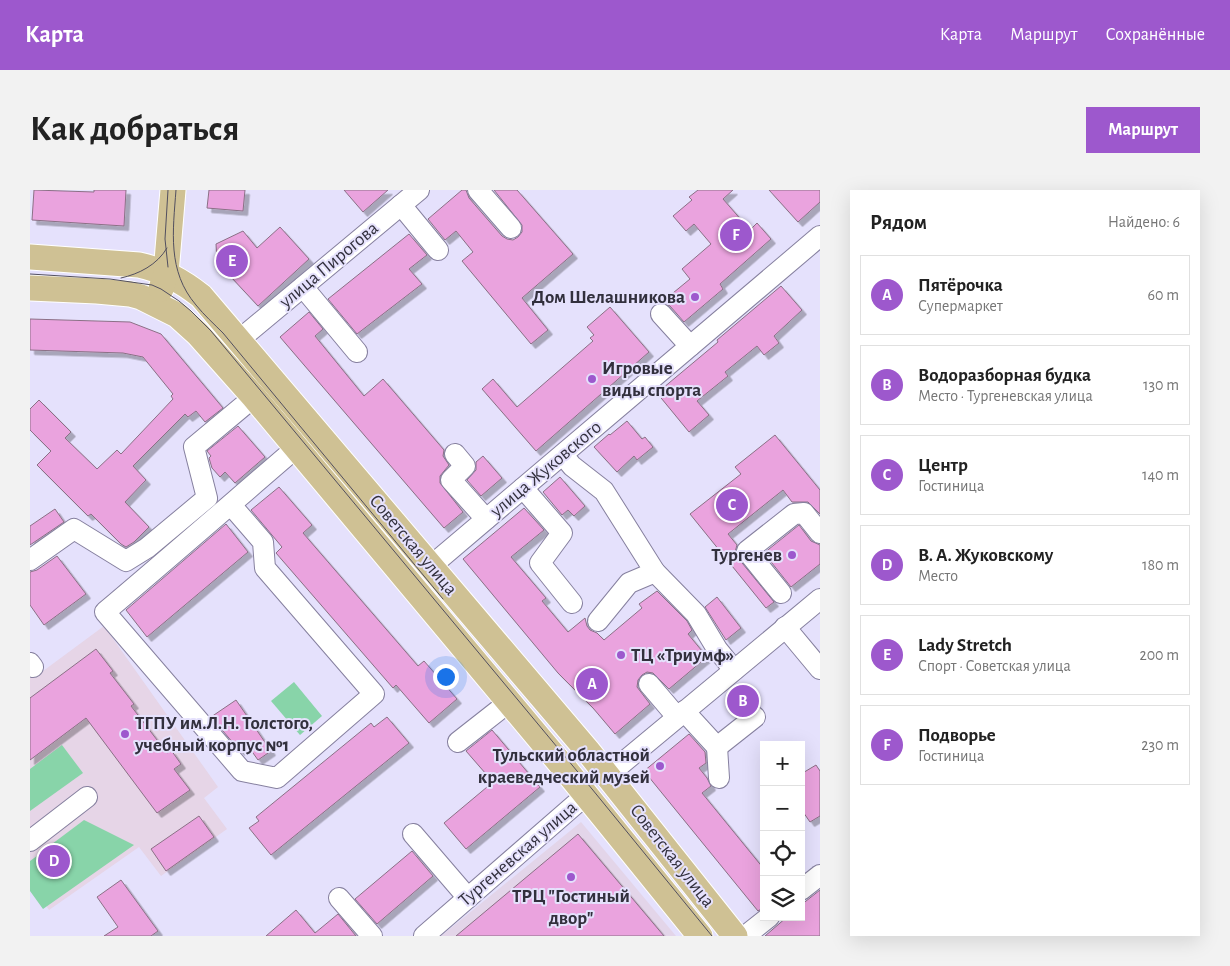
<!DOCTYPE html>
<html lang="ru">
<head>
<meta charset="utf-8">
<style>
  :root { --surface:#fff; --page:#f2f2f2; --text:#222; --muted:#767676; --line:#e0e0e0; --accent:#9d58cd }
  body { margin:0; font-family:"Alegreya Sans",sans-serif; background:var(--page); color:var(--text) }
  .controls { position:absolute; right:15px; bottom:15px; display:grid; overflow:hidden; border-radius:0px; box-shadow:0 5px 20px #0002 }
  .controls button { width:45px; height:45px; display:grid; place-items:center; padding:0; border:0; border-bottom:1px solid var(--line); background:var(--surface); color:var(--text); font:25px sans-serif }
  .you { position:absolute; left:415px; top:486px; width:18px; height:18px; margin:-12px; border:4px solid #fff; border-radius:50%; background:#1a73e8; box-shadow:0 0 0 8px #1a73e833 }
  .badge { display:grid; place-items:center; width:32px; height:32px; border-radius:50%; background:var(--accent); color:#fff; font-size:16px; font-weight:700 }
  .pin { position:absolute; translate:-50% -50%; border:2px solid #fff; box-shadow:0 1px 5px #0006 }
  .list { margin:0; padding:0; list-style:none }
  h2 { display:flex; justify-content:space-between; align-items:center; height:65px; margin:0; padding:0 20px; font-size:21px }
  h2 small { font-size:16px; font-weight:400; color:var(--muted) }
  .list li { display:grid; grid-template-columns:32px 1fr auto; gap:15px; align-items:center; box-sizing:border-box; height:80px; margin:0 10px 10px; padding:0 10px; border:1px solid var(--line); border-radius:0px }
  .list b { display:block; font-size:19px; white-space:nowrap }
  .list p { margin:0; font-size:16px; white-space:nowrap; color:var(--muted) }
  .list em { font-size:16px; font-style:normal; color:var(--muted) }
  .icon { flex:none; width:28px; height:28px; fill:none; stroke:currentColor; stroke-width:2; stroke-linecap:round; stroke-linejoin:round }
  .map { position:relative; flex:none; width:790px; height:746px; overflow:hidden; border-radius:0px }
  header { display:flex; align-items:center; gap:30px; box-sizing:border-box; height:70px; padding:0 25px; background:var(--accent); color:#fff }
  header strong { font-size:24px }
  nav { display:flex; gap:28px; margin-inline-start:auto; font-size:18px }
  .intro { display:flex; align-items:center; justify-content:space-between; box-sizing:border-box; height:120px; padding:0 30px }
  h1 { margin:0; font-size:35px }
  .button { padding:12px 22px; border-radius:0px; background:var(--accent); color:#fff; font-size:18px; font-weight:700 }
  main { display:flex; gap:30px; padding:0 30px }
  aside { flex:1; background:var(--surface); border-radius:0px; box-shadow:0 5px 20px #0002 }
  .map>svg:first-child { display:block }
</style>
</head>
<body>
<header>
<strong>Карта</strong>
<nav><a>Карта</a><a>Маршрут</a><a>Сохранённые</a></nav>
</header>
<div class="intro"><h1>Как добраться</h1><a class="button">Маршрут</a></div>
<main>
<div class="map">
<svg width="790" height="746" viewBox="0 0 790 746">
  <defs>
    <filter id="shadow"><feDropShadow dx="4.5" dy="4.5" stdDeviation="0" flood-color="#0004"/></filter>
  </defs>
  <rect width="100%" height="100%" fill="#e5e1fc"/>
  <polygon fill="#e3d5e9" points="551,632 646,746 411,746"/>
  <polygon fill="#e6d5e7" points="74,436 188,597 174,608 197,639 131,686 109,657 19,720 0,692 0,480 5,487"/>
  <g fill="#88d4a9">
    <polygon points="264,492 292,526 270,545 241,511"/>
    <polygon points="32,555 53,583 0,621 0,579"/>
    <polygon points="54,630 104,655 13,719 0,701 0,671 15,660 19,666 16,668 22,677 31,672 18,657"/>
  </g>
  <g fill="#eaa3de" stroke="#8b7086" filter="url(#shadow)">
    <polygon points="4,0 64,2 64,0 96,0 94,36 2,30"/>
    <polygon points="179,0 215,0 213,21 177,18"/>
    <polygon points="314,0 358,0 333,22"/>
    <polygon points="432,0 436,0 439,8 472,46 477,49 483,50 488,47 492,42 492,35 464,0 487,0 543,64 492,108 518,140 501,154 432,71 443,62 426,41 415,50 398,29"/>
    <polygon points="668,0 703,0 693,9 720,40 727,33 741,49 690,94 693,99 654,132 640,116 632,112 660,89 652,79 681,54 664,34 656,41 643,26 662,10 659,7"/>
    <polygon points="739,0 790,0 790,12 768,32"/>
    <polygon points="250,37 279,69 228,116 187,72 186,54 213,41 227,58"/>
    <polygon points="379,44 397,65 379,79 392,94 327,144 298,109"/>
    <polygon points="751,96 772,120 744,146 749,153 734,165 727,156 695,182 698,186 667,211 679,225 659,242 627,203 688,152 687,150"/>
    <polygon points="580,117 619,162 506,261 452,199 463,189 487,217 563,151 560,148 564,145 557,137"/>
    <polygon points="279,122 293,139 285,146 334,206 353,189 414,260 413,266 419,275 410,286 410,293 433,322 414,338 250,147"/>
    <polygon points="0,129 100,132 131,144 193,218 175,232 166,221 158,227 155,224 103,276 116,290 95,312 119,337 104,352 96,357 91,354 61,324 58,326 7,275 21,261 0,240 0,219 9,210 41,242 35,248 67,279 87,260 91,264 143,209 141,206 143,204 113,167 93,163 0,160"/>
    <polygon points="597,231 612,249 615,247 623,257 607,270 604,266 587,282 564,257 579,244 580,245"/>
    <polygon points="208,236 235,267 205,293 195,282 190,287 182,278 179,268 181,266 177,261"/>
    <polygon points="745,245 790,300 790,324 778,312 762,312 753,300 698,344 707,355 705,362 708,368 744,412 736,418 660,324 711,284 705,277"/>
    <polygon points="453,266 472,288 451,306 437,290 446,280 446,272"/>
    <polygon points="530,287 555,316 544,326 538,320 532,325 513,302"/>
    <polygon points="249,297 282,335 273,343 388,476 394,471 427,509 399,533 366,495 363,498 246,363 252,357 221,320"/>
    <polygon points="494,318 514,340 481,367 516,408 512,411 538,442 555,428 557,436 560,440 567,443 574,450 612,418 609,414 627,401 657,431 662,440 658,444 677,467 639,499 623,483 617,482 612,485 608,490 607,497 620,514 585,544 563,518 528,483 433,369"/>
    <polygon points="25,319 34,332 0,355 0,336"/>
    <polygon points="196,334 218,362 117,447 96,420"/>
    <polygon points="769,335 781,351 790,355 790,374 761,397 734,363"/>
    <polygon points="27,366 56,404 14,435 0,415 0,382 7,380"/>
    <polygon points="687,407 711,438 696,450 675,417"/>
    <polygon points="66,459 83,481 80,483 104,514 101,516 137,563 141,560 151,574 144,579 160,600 127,623 56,528 0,570 0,508"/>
    <polygon points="715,501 724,512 711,522 702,511"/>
    <polygon points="206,510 241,561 228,570 218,556 210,561 181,527"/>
    <polygon points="357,527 379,553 241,665 219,638 229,631 226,627 341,533 344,537"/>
    <polygon points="462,540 510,597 436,659 414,633 463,592 436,561"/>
    <polygon points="659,544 675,562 676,573 669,578 677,588 681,596 672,603 734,679 734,717 728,721 614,581"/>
    <polygon points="786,575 790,581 790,626 780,632 771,619 771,584"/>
    <polygon points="169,626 184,647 136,681 121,659"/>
    <polygon points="548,644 634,746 426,746"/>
    <polygon points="382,661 403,686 347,734 325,709"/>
    <polygon points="91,690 128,741 121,746 74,746 88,737 67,707"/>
    <polygon points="790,700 790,746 735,746 757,727 771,727 771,715"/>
    <polygon points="266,720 285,743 308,724 326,746 236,746"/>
  </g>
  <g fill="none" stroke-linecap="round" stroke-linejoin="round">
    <g stroke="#86809f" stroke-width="22">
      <g id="minor">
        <polyline points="448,0 481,38"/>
        <polyline points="371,15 408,60"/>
        <polyline points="273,97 327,162"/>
        <polyline points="631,124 660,156"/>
        <polyline points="209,150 389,0"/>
        <polyline points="425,264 435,276 421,290 456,329"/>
        <polyline points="533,265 542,276 574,301 625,382 666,424 687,459 704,480"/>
        <polyline points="493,298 532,343 510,373 542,413"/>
        <path d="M201 315 233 352 235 378 344 504 247 588 212 581 75 422C139 368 202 313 266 258"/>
        <polyline points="0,370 44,339 96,371 117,358 177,308 164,257 224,207"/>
        <polyline points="401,376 790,46"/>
        <polyline points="751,403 717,361 764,324 774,323 790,343"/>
        <polyline points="568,431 599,393 625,382"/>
        <polyline points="755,437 790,479"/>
        <polyline points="0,473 3,477"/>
        <polyline points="619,494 647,527"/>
        <polyline points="654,521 687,557 725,527"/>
        <polyline points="428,552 479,512"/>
        <polyline points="687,557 689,588"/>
        <polyline points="578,585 790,409"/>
        <polyline points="383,644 438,708"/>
        <polyline points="0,651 57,607"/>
        <polyline points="771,700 790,685"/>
        <polyline points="309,708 342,746"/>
        <polyline points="394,746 556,605"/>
        <polyline points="715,746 739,727"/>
      </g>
    </g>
    <g stroke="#fff" stroke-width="27">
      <g id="major">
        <path d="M0 67 109 75C133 80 152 91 171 106L557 560 705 746"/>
        <polyline points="0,98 67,101 100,104 111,107 147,125 168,144 224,207 535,579 670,746"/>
        <polyline points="131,99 136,83 143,0"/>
      </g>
    </g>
    <use href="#minor" stroke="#fff" stroke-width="20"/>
    <use href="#major" stroke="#cfc194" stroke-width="25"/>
    <g stroke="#524f5f" stroke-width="1">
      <polyline points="138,0 135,49 138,77"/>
      <path d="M146 0C143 41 137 81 166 115 174 125 184 134 193 143L413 409"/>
      <polyline points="0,84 80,89 122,95 131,99 149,111 161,121 181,141 562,599 682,746"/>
      <path d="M91 88C109 84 127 75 137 58"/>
    </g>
  </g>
  <g fill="#9d58cd" stroke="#e5e1fc" stroke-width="2">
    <circle cx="665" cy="107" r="5"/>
    <circle cx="562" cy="189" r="5"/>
    <circle cx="762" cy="365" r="5"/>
    <circle cx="591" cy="465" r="5"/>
    <circle cx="95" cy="544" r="5"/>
    <circle cx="630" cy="576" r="5"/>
    <circle cx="541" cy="687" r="5"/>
  </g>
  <g text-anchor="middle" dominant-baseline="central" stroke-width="4" stroke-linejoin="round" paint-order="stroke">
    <g font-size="19" fill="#32303d" stroke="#e5e1fc">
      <text transform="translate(299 75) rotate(-40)">улица Пирогова</text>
      <text transform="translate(516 279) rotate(-40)">улица Жуковского</text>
      <text transform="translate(383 355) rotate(50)">Советская улица</text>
      <text transform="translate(488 664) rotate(-41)">Тургеневская улица</text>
      <text transform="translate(642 666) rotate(52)">Советская улица</text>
    </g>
    <g font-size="19" font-weight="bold" fill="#32303d" stroke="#e5e1fc" text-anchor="end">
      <text x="655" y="107">Дом Шелашникова</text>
      <text x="572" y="178" text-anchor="start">Игровые<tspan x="572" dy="22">виды спорта</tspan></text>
      <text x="752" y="365">Тургенев</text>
      <text x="601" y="465" text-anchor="start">ТЦ «Триумф»</text>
      <text x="105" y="533" text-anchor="start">ТГПУ им.Л.Н. Толстого,<tspan x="105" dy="22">учебный корпус №1</tspan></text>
      <text x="620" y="565">Тульский областной<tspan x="620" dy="22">краеведческий музей</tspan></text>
      <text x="541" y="706" text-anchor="middle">ТРЦ "Гостиный<tspan x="541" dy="22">двор"</tspan></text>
    </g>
  </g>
</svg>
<div class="controls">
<button>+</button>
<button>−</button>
<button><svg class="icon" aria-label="locate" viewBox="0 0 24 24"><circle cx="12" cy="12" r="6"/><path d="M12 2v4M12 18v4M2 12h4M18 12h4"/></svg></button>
<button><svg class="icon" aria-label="layers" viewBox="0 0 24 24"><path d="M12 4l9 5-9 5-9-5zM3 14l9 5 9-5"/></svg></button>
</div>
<div class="you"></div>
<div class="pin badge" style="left:562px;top:494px">A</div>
<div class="pin badge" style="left:713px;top:511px">B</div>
<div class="pin badge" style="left:702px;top:315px">C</div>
<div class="pin badge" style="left:24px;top:671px">D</div>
<div class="pin badge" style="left:202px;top:71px">E</div>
<div class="pin badge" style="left:706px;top:45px">F</div>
</div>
<aside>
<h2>Рядом<small>Найдено: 6</small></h2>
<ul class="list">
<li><span class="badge">A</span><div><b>Пятёрочка</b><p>Супермаркет</p></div><em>60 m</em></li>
<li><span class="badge">B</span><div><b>Водоразборная будка</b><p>Место · Тургеневская улица</p></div><em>130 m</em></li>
<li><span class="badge">C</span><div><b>Центр</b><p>Гостиница</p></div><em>140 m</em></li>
<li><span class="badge">D</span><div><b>В. А. Жуковскому</b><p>Место</p></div><em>180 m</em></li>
<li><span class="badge">E</span><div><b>Lady Stretch</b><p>Спорт · Советская улица</p></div><em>200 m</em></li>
<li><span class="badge">F</span><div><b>Подворье</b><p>Гостиница</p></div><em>230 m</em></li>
</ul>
</aside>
</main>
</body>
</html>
